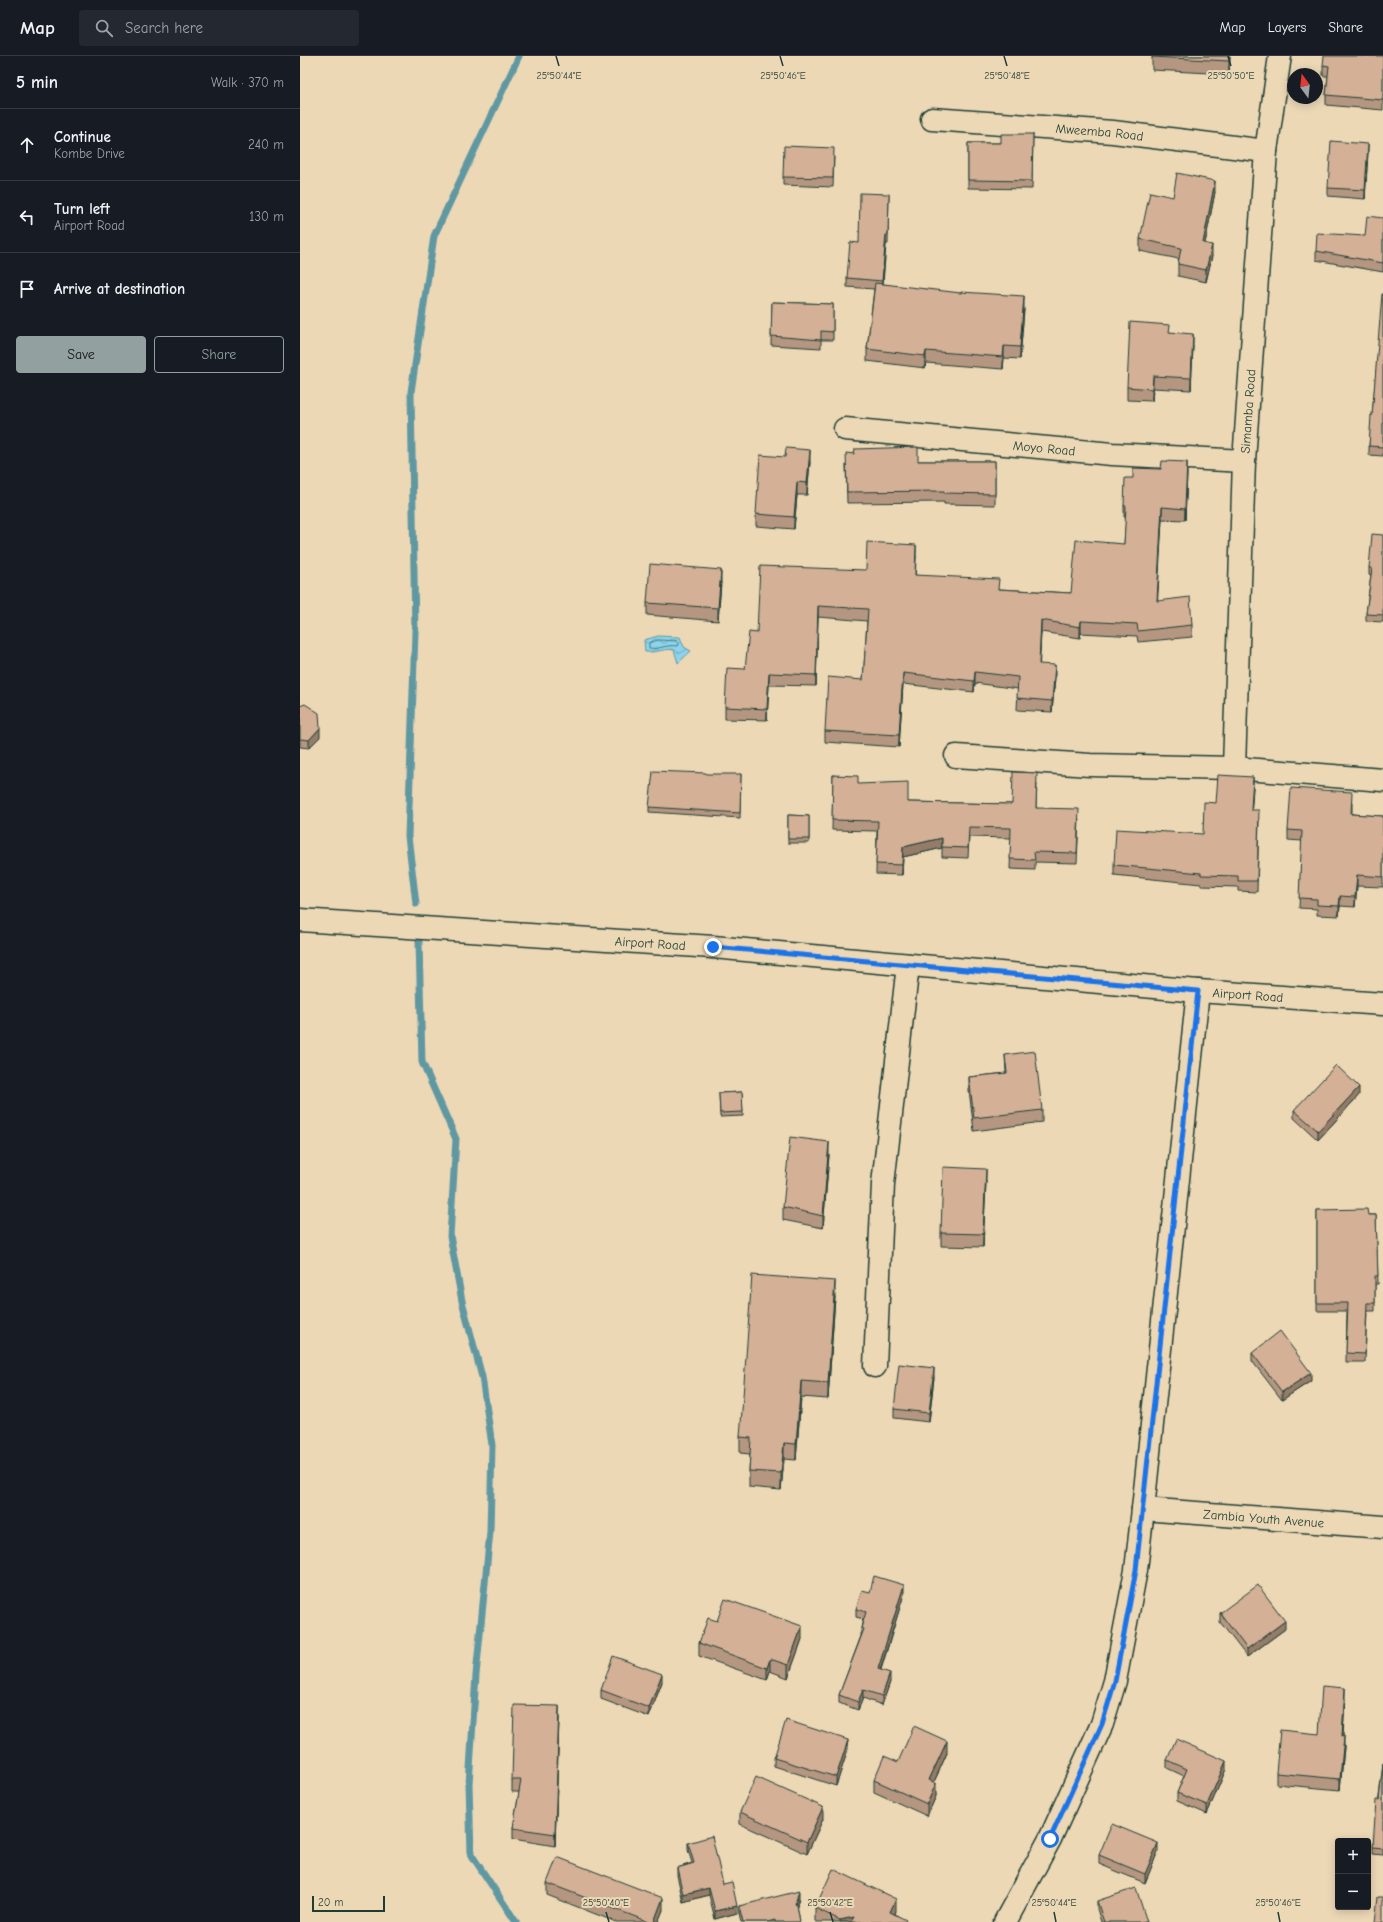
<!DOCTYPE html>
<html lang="en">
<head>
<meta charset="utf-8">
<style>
  :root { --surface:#171b24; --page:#242831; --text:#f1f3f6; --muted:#9ea1a6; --line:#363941; --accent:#92a19f }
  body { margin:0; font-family:"Comic Neue",sans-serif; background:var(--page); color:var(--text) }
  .controls { position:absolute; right:12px; bottom:12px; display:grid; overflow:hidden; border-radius:4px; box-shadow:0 2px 10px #0003 }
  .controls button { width:36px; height:36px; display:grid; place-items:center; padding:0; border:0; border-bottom:1px solid var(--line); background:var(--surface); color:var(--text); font:20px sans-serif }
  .compass { position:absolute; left:987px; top:12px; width:36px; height:36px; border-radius:50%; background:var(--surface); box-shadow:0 2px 10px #0003; rotate:345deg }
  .scale { position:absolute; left:12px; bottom:10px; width:73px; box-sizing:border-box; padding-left:4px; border:2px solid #1f3d34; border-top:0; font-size:11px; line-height:14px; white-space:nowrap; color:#1f3d34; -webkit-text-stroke:3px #edd8b6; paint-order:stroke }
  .stop { position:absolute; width:12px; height:12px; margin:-9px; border:3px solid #1a73e8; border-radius:50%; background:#fff }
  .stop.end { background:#1a73e8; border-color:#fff; box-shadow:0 1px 4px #0008 }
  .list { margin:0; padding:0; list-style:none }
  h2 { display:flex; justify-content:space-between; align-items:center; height:52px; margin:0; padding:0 16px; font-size:17px }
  h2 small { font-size:13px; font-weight:400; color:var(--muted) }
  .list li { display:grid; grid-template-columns:26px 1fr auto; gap:12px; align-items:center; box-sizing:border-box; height:72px; padding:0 16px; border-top:1px solid var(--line) }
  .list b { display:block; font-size:15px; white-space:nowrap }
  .list p { margin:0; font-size:13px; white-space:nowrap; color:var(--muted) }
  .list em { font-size:13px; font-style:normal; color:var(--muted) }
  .actions { display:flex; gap:8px; padding:12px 16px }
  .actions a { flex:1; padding:9px 0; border:1px solid var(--accent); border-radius:4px; text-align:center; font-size:14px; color:var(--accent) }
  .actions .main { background:var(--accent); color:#111 }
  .icon { flex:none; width:22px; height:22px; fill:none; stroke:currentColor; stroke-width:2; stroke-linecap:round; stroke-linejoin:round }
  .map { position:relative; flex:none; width:1083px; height:1866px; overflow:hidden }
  header { display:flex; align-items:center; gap:24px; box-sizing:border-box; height:56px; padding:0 20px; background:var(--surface); border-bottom:1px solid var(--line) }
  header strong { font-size:19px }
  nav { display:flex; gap:22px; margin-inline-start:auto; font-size:14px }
  .search { width:280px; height:36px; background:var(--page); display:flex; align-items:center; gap:10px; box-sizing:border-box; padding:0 14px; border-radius:4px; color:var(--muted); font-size:15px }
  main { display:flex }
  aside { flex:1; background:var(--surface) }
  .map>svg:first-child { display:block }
</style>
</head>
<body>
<header>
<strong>Map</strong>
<div class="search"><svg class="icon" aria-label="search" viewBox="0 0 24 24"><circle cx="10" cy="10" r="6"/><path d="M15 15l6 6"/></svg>Search here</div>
<nav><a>Map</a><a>Layers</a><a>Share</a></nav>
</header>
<main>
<aside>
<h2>5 min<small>Walk · 370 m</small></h2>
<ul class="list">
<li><svg class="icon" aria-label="ahead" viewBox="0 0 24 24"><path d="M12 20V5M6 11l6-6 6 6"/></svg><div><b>Continue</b><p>Kombe Drive</p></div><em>240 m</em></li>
<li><svg class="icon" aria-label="left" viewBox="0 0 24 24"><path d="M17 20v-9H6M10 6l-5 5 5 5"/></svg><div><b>Turn left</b><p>Airport Road</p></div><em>130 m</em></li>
<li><svg class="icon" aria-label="arrive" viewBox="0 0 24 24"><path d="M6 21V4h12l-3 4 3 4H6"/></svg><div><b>Arrive at destination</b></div></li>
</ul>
<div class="actions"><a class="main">Save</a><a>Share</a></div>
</aside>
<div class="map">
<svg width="1083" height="1866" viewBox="0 0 1083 1866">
  <defs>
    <pattern id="water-waves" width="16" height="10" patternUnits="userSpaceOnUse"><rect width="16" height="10" fill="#8bd4ec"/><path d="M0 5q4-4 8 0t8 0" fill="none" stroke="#71adc0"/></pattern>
  </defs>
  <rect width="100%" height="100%" fill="#edd8b6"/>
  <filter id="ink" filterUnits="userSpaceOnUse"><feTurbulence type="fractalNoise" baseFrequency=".025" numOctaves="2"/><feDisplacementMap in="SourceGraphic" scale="8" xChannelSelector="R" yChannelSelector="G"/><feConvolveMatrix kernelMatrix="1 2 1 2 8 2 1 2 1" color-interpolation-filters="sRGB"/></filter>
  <g filter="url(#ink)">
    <path fill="url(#water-waves)" stroke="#6098a2" d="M358 580 380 581 384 591 391 595 378 607 374 594C364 592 357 597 345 596L344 584Z"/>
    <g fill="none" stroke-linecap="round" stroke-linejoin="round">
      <path stroke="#4a797e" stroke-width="1" d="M359 584 377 585 379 589 377 590C367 588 359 594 349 592V587Z"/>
      <g stroke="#6098a2" stroke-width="7">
        <polyline points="116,848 108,780 115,576 111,336 134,180 219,0"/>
        <polyline points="119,885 122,1006 156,1083 150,1180 162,1245 182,1321 192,1389 190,1476 176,1619 169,1728 171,1798 216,1866"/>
      </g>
      <g stroke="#1f3d34" stroke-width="25">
        <g id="street">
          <path id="s1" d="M632 63 813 76 966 95"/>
          <path id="s2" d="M545 373 812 398 944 405"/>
          <polyline points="656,700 790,709 934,712 1083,724"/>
          <path id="s3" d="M934 712 944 405 966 95 980 0"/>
          <polyline points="575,1310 583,1128 608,909"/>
          <path id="s4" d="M843 1453 1083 1471"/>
          <polyline points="705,1866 750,1783 802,1668 815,1625 836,1514 843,1453 898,935"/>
        </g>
      </g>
      <g stroke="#1f3d34" stroke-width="25">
        <g id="secondary">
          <path id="s5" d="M0 864 413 891 898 935 1083 948"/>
        </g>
      </g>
      <use href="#street" stroke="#edd8b6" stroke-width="22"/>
      <use href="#secondary" stroke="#edd8b6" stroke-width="22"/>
    </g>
    <g fill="#b59781" stroke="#1f3d34">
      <polygon points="852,0 930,0 929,18 852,14"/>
      <polygon points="1083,0 1083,54 1026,49 1026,39 1028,20 1023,20 1023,9"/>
      <polygon points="733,78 732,133 668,132 668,87 701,87"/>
      <polygon points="1068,96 1065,143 1028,140 1028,132"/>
      <polygon points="534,100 533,131 483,129 483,121"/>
      <polygon points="915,136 905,187 912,200 906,226 878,220 878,208 879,203 840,195 840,183 873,141"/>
      <polygon points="589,138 588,188 586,188 583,228 724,253 720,303 704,302 703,313 626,307 625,312 567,305 567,293 574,233 547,231 547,222 559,187"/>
      <polygon points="1083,162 1083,216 1016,204 1016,195 1065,180"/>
      <polygon points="1083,238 1083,400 1069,399 1069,390 1072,360"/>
      <polygon points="472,246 533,248 533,284 521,284 521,292 471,289"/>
      <polygon points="870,276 893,290 891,334 853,332 852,345 827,344 827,331"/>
      <polygon points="485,401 510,406 507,439 497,439 494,473 456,470 456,458"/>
      <polygon points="618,405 695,405 695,449 644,448 644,446 547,447 546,409"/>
      <polygon points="887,417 885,464 862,463 857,545 892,569 892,581 838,586 837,580 781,577 780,582 741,576 739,608 755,621 752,656 717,654 718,633 675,627 674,636 603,628 599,691 525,686 525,675 563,624 567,565 518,561 516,630 469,629 467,664 425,663 425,651 445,613 457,577 566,514 616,500 615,519 699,533 771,537 824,488 826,461 824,461 824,450 833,422"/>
      <polygon points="1083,479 1083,566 1066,565 1066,558 1071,519 1069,519 1069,512"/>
      <polygon points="421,526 418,565 347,559 347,547"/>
      <polygon points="0,650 20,681 9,692 0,691"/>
      <polygon points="441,718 440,762 349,756 349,751"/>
      <polygon points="533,719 608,746 712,748 737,727 736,752 779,763 777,807 735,806 735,814 710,813 711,782 669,781 668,802 642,801 642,792 603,801 602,819 576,818 577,775 532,774"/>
      <polygon points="953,731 951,754 959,765 957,836 938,835 938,831 901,830 901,828 814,819 814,809 903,778 916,747"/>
      <polygon points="1052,746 1052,758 1083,760 1083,831 1057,830 1055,851 1040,850 1039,860 1017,859 1017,853 999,852 1002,785 988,784 988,774"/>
      <polygon points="488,759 509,760 509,787 488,787"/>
      <polygon points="705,999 742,1054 742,1066 674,1075 669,1034 669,1021 706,1017"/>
      <polygon points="442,1036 443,1060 420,1061 419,1037"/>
      <polygon points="1059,1039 1018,1084 994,1062 994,1054"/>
      <polygon points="529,1099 523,1172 483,1164 483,1151"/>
      <polygon points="686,1125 683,1191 641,1190 641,1177"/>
      <polygon points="1017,1154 1068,1159 1076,1159 1078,1228 1075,1228 1075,1255 1067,1255 1065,1306 1046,1306 1047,1255 1017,1255"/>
      <polygon points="535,1241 528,1343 501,1341 496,1404 484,1403 481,1434 449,1431 449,1415 450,1398 440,1397 440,1381"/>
      <polygon points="952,1297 1011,1325 982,1344 952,1305"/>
      <polygon points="634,1321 629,1366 594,1362 594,1353"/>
      <polygon points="570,1536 604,1538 581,1614 590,1626 582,1649 563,1642 558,1654 539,1647 539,1639 561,1580 561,1572 563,1563 556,1561 556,1553"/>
      <polygon points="920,1557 985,1573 947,1601 920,1566"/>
      <polygon points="417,1565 502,1583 488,1622 470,1615 467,1624 399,1600 399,1587"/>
      <polygon points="362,1626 349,1661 301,1643 301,1634"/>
      <polygon points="1045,1643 1043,1680 1044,1691 1040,1734 976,1728 976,1717 1019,1678"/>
      <polygon points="259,1662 255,1790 213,1783 213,1772 219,1736 212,1736 212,1724"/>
      <polygon points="548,1693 536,1730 474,1710 474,1702"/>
      <polygon points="647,1697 634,1726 636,1740 627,1760 574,1736 574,1724 598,1706"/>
      <polygon points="867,1704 926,1713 907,1758 877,1745 877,1737 884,1720 867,1712"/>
      <polygon points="1083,1707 1083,1799 1073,1798 1073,1791"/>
      <polygon points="440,1756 523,1763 507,1798 440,1768"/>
      <polygon points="388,1787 423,1828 437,1857 415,1863 409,1839 383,1846 377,1819 377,1812 392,1807 388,1794"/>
      <polygon points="858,1795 845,1827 799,1808 799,1799"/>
      <polygon points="247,1827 363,1854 358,1866 316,1866 247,1839"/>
      <polygon points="499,1842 497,1849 500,1866 441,1866 439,1857 439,1850"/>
      <polygon points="797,1845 847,1866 801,1866 797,1853"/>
      <polygon points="515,1852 596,1855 595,1858 606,1866 517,1866 515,1865"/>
    </g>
    <g fill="#947b69" stroke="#1f3d34">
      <polygon points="929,0 930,0 929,18"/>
      <polygon points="1068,88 1068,96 1065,143 1065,134"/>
      <polygon points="915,125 915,136 903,198 903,187"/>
      <polygon points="586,179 586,188 582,233 582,225"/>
      <polygon points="912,189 912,200 906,226 906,214"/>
      <polygon points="724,240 724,253 720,303 720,291"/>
      <polygon points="893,278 893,290 891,334 891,322"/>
      <polygon points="704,290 704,302 703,313 703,301"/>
      <polygon points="626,295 626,307 625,312 625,300"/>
      <polygon points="853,320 853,332 852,345 852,333"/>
      <polygon points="510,394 510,406 507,439 507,427"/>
      <polygon points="887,406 887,417 885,464 885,453"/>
      <polygon points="497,426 497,439 494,473 494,461"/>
      <polygon points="862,451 862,463 857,556 857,545"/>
      <polygon points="616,489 616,500 615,531 615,519"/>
      <polygon points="421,514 421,526 418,565 418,552"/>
      <polygon points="518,550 518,561 516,630 516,619"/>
      <polygon points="741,564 741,576 739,620 739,608"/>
      <polygon points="781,565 781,577 780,582 780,571"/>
      <polygon points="755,609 755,621 752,656 752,645"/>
      <polygon points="675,616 675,627 674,636 674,625"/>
      <polygon points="469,617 469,629 467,664 467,653"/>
      <polygon points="603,617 603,628 599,691 599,679"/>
      <polygon points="20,672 20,681 9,692 9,684"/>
      <polygon points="953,721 953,731 951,765 951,754"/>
      <polygon points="642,782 642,792 603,801 602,819 603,791"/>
      <polygon points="1057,819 1057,830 1055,851 1055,841"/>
      <polygon points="1040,840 1040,850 1039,860 1039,850"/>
      <polygon points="1059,1031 1059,1039 1018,1084 1018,1075"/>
      <polygon points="529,1086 529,1099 523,1172 523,1160"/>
      <polygon points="686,1113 686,1125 683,1191 683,1178"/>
      <polygon points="535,1225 535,1241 528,1343 528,1327"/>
      <polygon points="634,1312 634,1321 629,1366 629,1357"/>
      <polygon points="1011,1317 1011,1325 982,1344 982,1336"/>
      <polygon points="501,1325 501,1341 496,1404 496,1388"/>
      <polygon points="484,1387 484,1403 481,1434 481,1417"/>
      <polygon points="604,1529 604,1538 578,1621 578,1613"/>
      <polygon points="985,1565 985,1573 947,1601 947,1593"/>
      <polygon points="502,1570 502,1583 488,1622 488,1609"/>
      <polygon points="470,1603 470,1615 467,1624 467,1612"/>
      <polygon points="590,1617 590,1626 582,1649 582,1640"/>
      <polygon points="362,1618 362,1626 349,1661 349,1652"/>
      <polygon points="1045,1632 1045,1643 1042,1691 1042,1680"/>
      <polygon points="563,1634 563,1642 558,1654 558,1646"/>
      <polygon points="259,1650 259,1662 255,1790 255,1778"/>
      <polygon points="1044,1680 1044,1691 1040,1734 1040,1723"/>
      <polygon points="548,1684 548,1693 536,1730 536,1721"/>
      <polygon points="647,1685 647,1697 629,1737 629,1724"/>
      <polygon points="926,1705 926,1713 907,1758 907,1749"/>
      <polygon points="636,1727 636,1740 627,1760 627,1748"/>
      <polygon points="523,1751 523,1763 507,1798 507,1786"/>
      <polygon points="858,1787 858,1795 845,1827 845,1818"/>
      <polygon points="409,1832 409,1839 383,1846 383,1838"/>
      <polygon points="499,1835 499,1842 495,1856 495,1848"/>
      <polygon points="363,1842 363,1854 358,1866 354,1866"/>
      <polygon points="596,1843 596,1855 591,1866 590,1856"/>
      <polygon points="437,1850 437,1857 415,1863 415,1855"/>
      <polygon points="554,1861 554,1866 540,1866 540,1864"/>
    </g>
    <g fill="#d3b096" stroke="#1f3d34">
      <polygon points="852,0 929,0 929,5 852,1"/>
      <polygon points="1024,0 1083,0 1083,44 1026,39 1029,10 1023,9"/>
      <polygon points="701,78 733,78 732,125 668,124 668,87 701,87"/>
      <polygon points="1031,85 1068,88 1065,134 1028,132"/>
      <polygon points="484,90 534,92 533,122 483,121"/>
      <polygon points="877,117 915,125 903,187 912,189 906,214 878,208 881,192 840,183 850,136 873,141"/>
      <polygon points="560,137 589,138 588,179 586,179 582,225 547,222 550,186 559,187"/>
      <polygon points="1067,160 1083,162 1083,207 1016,195 1017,177 1065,180"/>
      <polygon points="575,227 661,237 661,236 724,240 720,291 704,290 703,301 626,295 625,300 567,293"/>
      <polygon points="1082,238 1083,238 1083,391 1069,390 1071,359 1072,360"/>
      <polygon points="472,246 533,248 533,276 521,275 521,284 471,280"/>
      <polygon points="830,266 870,269 869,276 893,278 891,322 853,320 852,333 827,331"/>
      <polygon points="618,391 618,405 695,405 695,438 644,437 644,435 547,436 546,397 554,398 555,393"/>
      <polygon points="486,392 510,394 507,427 497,426 494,461 456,458 460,399 485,401"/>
      <polygon points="862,405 887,406 885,453 862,451 857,545 890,541 892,569 838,575 837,568 781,565 780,571 741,564 739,608 755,609 752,645 717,642 718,621 675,616 674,625 603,617 599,679 525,675 528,621 563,624 568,553 518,550 516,619 469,617 467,653 425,651 427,612 445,613 449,576 457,577 460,510 566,514 567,486 616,489 615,519 699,523 698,533 771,537 776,484 824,488 826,450 824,450 825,422 833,422 833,412 861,413"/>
      <polygon points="1072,478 1083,479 1083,559 1066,558 1072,512 1069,512"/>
      <polygon points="350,508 421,514 418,552 347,547"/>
      <polygon points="5,648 19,657 20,672 9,684 0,683 0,650"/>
      <polygon points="353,715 406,717 406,718 441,718 440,757 349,751"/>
      <polygon points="713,716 737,717 736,752 779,753 777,797 734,796 735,804 710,803 711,772 669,771 668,792 642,791 642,782 603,791 602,809 576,808 578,765 532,764 533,719 558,720 558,728 608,726 608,746 712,748"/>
      <polygon points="918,719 953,721 951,754 959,754 957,825 938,825 938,820 901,819 901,817 814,809 816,773 903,778 904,746 916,747"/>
      <polygon points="991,732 1052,736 1051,758 1083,760 1083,821 1057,819 1055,841 1040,840 1039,850 1017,849 1017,843 999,842 1002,775 988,774"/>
      <polygon points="488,759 509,760 509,783 488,783"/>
      <polygon points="735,995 742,1054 674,1062 669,1021 707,1017 705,999"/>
      <polygon points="1036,1009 1059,1031 1018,1075 994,1054"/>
      <polygon points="442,1036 443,1056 420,1057 419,1037"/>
      <polygon points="490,1081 529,1086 523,1160 483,1151"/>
      <polygon points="643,1111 686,1113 683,1178 641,1177"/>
      <polygon points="1067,1153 1068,1159 1076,1159 1078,1220 1075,1220 1075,1247 1067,1247 1065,1298 1046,1297 1048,1247 1017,1247 1017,1154"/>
      <polygon points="452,1219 535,1225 528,1327 501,1325 496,1388 484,1387 481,1417 449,1415 451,1382 440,1381"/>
      <polygon points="980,1275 1011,1317 982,1336 952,1297"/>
      <polygon points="599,1308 634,1312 629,1357 594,1353"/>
      <polygon points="574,1520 604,1529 578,1613 590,1617 582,1640 563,1634 558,1646 539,1639 564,1573 561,1572 566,1556 556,1553 562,1534 570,1536"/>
      <polygon points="958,1529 985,1565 947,1593 920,1557"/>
      <polygon points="425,1543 502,1570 488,1609 470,1603 467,1612 399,1587 408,1562 417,1565"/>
      <polygon points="313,1600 362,1618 349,1652 301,1634"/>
      <polygon points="1022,1630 1045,1632 1042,1680 1044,1680 1040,1723 976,1717 980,1674 1019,1678"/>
      <polygon points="214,1649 259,1650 255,1778 213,1772 221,1724 212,1724"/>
      <polygon points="486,1664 548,1684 536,1721 474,1702"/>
      <polygon points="614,1670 647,1685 629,1724 636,1727 627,1748 574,1724 584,1700 598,1706"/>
      <polygon points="876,1683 926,1705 907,1749 877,1737 887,1713 867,1704"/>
      <polygon points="1083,1707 1083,1792 1073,1791 1076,1744 1079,1744"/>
      <polygon points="456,1721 523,1751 507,1786 440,1756"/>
      <polygon points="812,1768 858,1787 845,1818 799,1799"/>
      <polygon points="412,1780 423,1828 432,1826 437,1850 415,1855 409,1832 383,1838 377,1812 394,1807 388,1787"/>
      <polygon points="257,1801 363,1842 354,1866 349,1866 247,1827"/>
      <polygon points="533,1813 596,1843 590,1856 606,1864 605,1866 551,1866 554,1861 540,1864 515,1852"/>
      <polygon points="836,1832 847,1866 804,1866 797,1845"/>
      <polygon points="499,1835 495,1848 497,1849 500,1866 475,1866 475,1864 467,1866 443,1866 439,1850"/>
      <polygon points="1078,1841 1083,1841 1083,1866 1075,1866"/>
    </g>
  </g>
  <g fill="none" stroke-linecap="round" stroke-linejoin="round" filter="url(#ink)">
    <polyline stroke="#1a73e8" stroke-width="5" points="413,891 898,935 836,1514 815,1625 802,1668 750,1783"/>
  </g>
  <path fill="none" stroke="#1f3d34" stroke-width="1.5" d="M256 0 259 10M480 0 483 10M704 0 707 10M928 0 931 10M306 1856 309 1866M530 1856 533 1866M754 1856 756 1866M978 1856 980 1866"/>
  <g text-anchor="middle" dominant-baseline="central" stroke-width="4" stroke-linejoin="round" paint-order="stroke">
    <g font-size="13" fill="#1f3d34" stroke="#edd8b6">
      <text stroke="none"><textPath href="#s1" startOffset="168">Mweemba Road</textPath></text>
      <text stroke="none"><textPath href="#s3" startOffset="357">Simamba Road</textPath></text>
      <text stroke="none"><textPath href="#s2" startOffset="200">Moyo Road</textPath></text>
      <text stroke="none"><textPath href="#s5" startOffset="351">Airport Road</textPath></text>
      <text stroke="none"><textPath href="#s5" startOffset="951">Airport Road</textPath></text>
      <text stroke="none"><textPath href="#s4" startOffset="121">Zambia Youth Avenue</textPath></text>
    </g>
  </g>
  <g font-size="10" text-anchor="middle" fill="#1f3d34" stroke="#edd8b6" stroke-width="4" stroke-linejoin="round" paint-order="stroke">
    <text x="259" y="23">25°50'44"E</text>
    <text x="483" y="23">25°50'46"E</text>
    <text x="707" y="23">25°50'48"E</text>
    <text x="931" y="23">25°50'50"E</text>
    <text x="306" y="1850">25°50'40"E</text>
    <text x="530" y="1850">25°50'42"E</text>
    <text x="754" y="1850">25°50'44"E</text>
    <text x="978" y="1850">25°50'46"E</text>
  </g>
</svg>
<div class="controls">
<button>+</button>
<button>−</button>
</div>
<svg class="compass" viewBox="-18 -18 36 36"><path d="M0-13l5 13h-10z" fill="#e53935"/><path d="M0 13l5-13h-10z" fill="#9ea1a6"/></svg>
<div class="scale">20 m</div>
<div class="stop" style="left:750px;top:1783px"></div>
<div class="stop end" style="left:413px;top:891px"></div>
</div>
</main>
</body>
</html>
